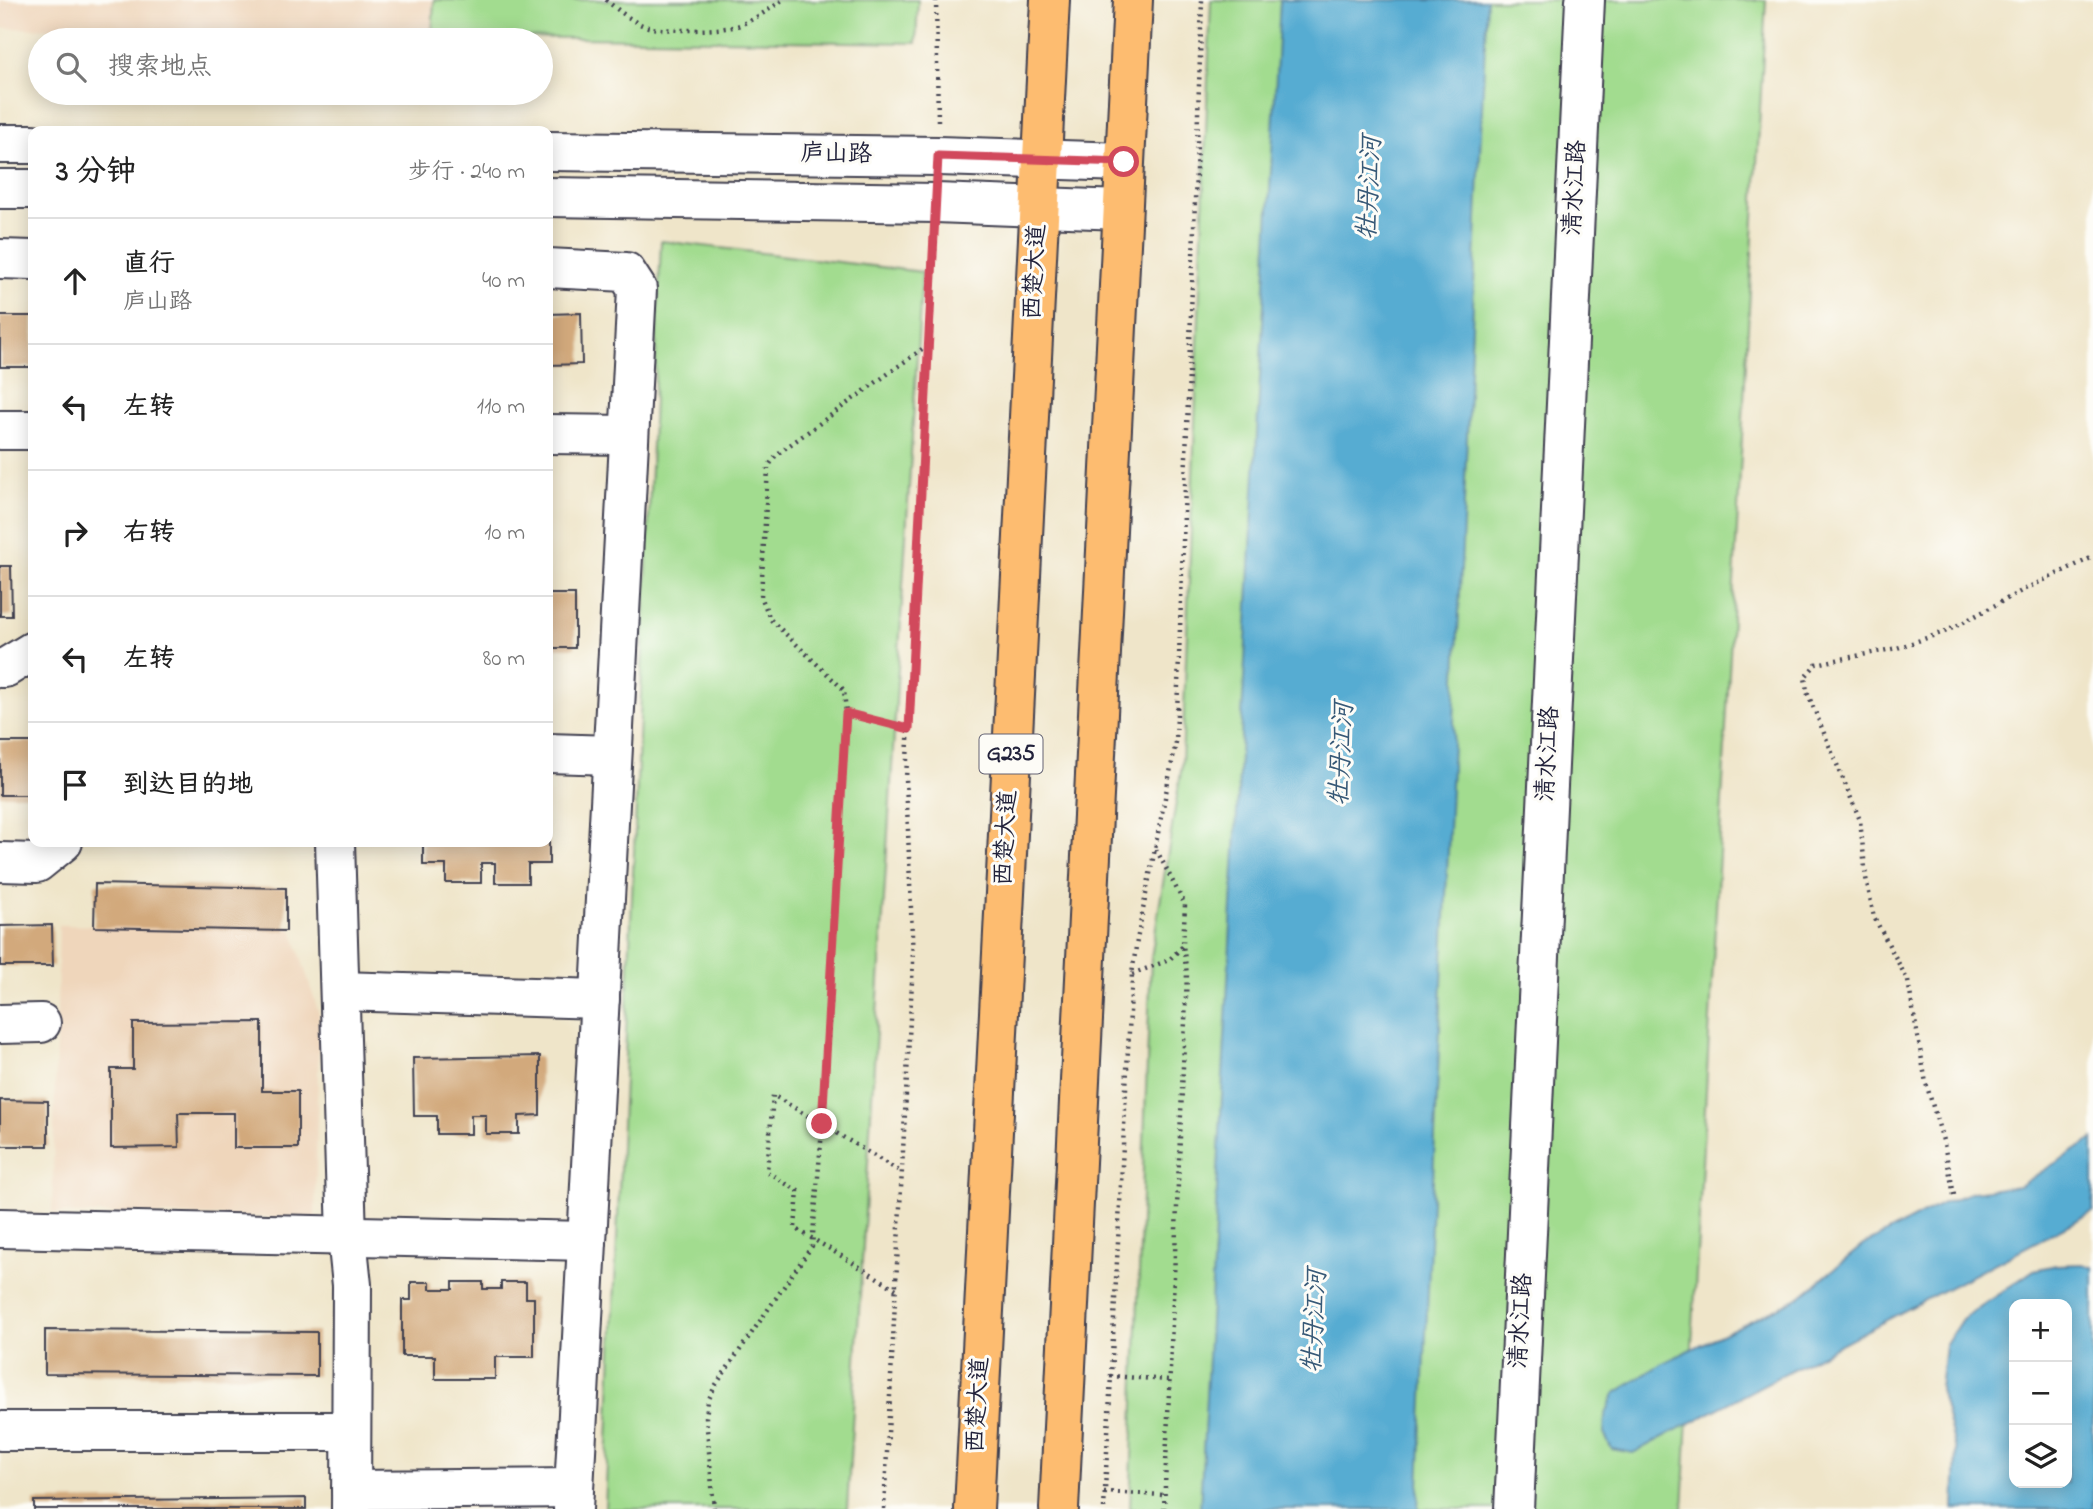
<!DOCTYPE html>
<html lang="zh">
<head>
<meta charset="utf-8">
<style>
  :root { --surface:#fff; --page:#f6f6f6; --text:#222; --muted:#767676; --line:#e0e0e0 }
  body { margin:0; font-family:"Indie Flower","LXGW WenKai TC",sans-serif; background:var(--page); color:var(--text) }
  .controls { position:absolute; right:21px; bottom:21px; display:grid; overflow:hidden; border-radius:14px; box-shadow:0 4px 18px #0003 }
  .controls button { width:63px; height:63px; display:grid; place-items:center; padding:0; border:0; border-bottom:2px solid var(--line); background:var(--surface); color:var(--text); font:35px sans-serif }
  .stop { position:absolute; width:21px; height:21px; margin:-16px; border:5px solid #d1495b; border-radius:50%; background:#fff }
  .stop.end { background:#d1495b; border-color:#fff; box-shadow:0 2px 7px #0008 }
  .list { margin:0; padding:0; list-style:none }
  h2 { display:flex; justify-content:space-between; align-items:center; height:91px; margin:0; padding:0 28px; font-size:30px }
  h2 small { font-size:23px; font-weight:400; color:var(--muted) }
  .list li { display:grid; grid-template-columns:46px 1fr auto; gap:21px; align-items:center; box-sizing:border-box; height:126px; padding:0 28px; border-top:2px solid var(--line) }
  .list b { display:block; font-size:26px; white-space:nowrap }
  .list p { margin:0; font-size:23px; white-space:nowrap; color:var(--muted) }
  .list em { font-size:23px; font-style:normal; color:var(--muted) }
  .icon { flex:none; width:38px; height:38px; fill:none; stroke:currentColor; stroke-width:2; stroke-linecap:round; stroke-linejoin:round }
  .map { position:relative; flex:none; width:2093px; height:1509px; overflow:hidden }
  .search { position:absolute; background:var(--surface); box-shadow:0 4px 18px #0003; left:28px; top:28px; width:525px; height:77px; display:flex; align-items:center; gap:18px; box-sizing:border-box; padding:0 24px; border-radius:38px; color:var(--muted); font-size:26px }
  .panel { position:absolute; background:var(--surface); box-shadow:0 4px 18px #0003; left:28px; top:126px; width:525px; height:721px; border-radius:14px }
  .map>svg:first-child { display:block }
</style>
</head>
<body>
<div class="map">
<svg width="2093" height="1509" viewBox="0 0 2093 1509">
  <rect width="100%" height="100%" fill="#fdfcf7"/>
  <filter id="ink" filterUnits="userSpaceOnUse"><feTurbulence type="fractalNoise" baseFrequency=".0143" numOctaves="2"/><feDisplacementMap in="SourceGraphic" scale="14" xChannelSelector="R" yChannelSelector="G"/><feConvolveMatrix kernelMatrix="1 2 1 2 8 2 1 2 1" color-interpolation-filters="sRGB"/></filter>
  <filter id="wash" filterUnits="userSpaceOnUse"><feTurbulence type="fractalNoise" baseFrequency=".00686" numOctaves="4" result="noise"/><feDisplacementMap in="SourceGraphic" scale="28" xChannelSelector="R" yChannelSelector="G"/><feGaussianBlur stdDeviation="1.57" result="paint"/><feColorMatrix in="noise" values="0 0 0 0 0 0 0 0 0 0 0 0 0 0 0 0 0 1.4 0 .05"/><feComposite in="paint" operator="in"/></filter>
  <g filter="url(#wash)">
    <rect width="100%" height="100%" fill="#efe5c9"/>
    <g fill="#efd6bb">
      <polygon points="0,0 434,0 432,36 0,28"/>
      <polygon points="59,925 292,929 319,1014 315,1218 52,1213"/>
    </g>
    <g fill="#a2dc8f" stroke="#627f65" stroke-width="2">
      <polygon points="434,0 918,0 916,43 432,36"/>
      <polygon points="1211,0 1766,0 1683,1509 1130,1509 1151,958 1182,765"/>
      <polygon points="661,241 922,272 847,1509 605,1509"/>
    </g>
    <g fill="#56acd2" stroke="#3c6786" stroke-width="2" fill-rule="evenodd">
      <polygon points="1280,0 1487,0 1418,1509 1200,1509"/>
      <polygon points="2093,1139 2093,1212 1633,1453 1612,1449 1604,1434 1605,1416 1614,1394 1663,1363 1800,1297 1863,1245 1941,1204 1972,1192 2019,1186"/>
      <path d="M2082 1264 2093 1267V1509H1954L1956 1450 1940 1389 1945 1345 1962 1319 2034 1270 2056 1265ZM2067 1304V1483H2014V1304Z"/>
    </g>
    <g id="blocks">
      <g fill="#d2a97c">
        <polygon points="581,313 582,364 548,365 548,314"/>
        <rect x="0" y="316" width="33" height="51"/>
        <polygon points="0,566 11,566 12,616 0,616"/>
        <rect x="548" y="594" width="27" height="54"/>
        <rect x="0" y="742" width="33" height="53"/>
        <polygon points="423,842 549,842 549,864 528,864 528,883 495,883 495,863 481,863 481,883 446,883 446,865 423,865"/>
        <polygon points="95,884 286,888 286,931 94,927"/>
        <polygon points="52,925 53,966 0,966 0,926"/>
        <polygon points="262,1022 262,1091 298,1091 298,1148 234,1148 234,1113 178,1113 179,1147 111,1148 111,1069 133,1069 133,1023"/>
        <polygon points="540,1056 540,1115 519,1116 519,1134 486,1134 486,1115 471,1115 471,1134 437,1134 437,1116 414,1116 413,1058"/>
        <polygon points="0,1100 48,1101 48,1146 0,1146"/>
        <polygon points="411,1282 430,1282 430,1289 453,1289 453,1282 483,1282 483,1289 501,1289 501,1282 526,1282 526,1298 534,1298 534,1357 495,1357 495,1379 435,1379 435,1356 402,1356 402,1300 411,1300"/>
        <polygon points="45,1330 317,1332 317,1376 45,1374"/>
        <polygon points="306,1498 306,1509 34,1509 34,1501"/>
      </g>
    </g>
  </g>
  <g filter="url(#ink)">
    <use href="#blocks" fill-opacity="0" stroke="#413f50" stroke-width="2"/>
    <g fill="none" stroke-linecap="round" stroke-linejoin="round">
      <g stroke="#413f50" stroke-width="42">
        <g id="minor">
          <polyline points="0,144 33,144"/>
          <polyline points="548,151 938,156 1124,162"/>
          <polyline points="0,189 33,189"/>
          <polyline points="548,197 936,203 1122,210"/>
          <polyline points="0,259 33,260"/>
          <polyline points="548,268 626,272 637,289 573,1509"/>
          <polyline points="0,430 33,430"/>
          <polyline points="548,434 629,435"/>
          <polyline points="0,668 5,668 33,651"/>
          <polyline points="548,753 612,755"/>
          <polyline points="335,842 347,1237 352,1285 351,1509"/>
          <polyline points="0,862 37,863 63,842"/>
          <polyline points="340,991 600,999"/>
          <polyline points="0,1024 41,1023"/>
          <polyline points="0,1228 587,1241"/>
          <polyline points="0,1431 351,1431"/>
          <polyline points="351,1490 574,1488"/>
          <polyline points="1514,1509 1585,0"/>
        </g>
      </g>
      <g stroke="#413f50" stroke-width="42">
        <g id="highway">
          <polyline points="974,1509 1050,0"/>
          <polyline points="1059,1509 1133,0"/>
        </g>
      </g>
      <g stroke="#413f50" stroke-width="4.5" stroke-dasharray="2 5" stroke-linecap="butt">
        <path d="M606 0C619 11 636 25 652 28 671 31 723 31 740 25 754 19 770 10 782 0"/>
        <polyline points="936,0 938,122"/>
        <polyline points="846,713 909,729"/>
        <polyline points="1132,974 1169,960 1183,946 1185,905 1156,849"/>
        <polyline points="1954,1195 1944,1144 1926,1083 1908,981 1874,917 1866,878 1860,820 1807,692 1805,677 1816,664 1897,648 1947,631 2027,588 2093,557"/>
        <polyline points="896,1289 795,1228 798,1191 767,1172 773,1095 901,1172"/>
        <polyline points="1110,1376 1169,1380"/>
        <polyline points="1104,1492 1164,1495"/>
        <polyline points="714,1509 706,1417 708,1401 715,1386 812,1246 823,1119 846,713 844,690 770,619 761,596 768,467 776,455 929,344"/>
        <polyline points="884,1509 913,962 906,778 935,239"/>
        <polyline points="1104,1509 1132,974 1137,940 1176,742 1202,0"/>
        <polyline points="1164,1509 1187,974 1183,946"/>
      </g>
      <use href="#minor" stroke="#fff" stroke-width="38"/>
      <use href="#highway" stroke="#fdbc70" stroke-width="38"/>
    </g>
  </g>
  <g fill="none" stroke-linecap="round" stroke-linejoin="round" filter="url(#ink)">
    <polyline stroke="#d1495b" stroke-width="9" points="822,1124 846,713 909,729 938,156 1124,162"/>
  </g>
  <g text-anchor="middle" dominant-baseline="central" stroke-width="6" stroke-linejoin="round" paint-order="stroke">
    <rect fill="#fdfcf7" stroke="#646373" stroke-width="2" x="979.5" y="734.5" width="63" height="39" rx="5"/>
    <g font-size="23" font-weight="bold" fill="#22223b">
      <text x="1011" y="754">G235</text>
    </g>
    <g font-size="24" fill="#22223b" stroke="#fdfcf7">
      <text transform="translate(836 155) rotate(1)">庐山路</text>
      <text transform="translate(1576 188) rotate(-87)">清水江路</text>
      <text transform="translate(1036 272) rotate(-87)">西楚大道</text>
      <text transform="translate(1549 754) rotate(-87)">清水江路</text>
      <text transform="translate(1007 838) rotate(-87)">西楚大道</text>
      <text transform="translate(1522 1321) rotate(-87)">清水江路</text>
      <text transform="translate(979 1405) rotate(-87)">西楚大道</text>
    </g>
    <g font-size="26" font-style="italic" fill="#375977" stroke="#fdfcf7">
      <text transform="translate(1371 188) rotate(-87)">牡丹江河</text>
      <text transform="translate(1343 754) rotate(-87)">牡丹江河</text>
      <text transform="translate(1316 1321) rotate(-87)">牡丹江河</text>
    </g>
  </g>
</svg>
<div class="controls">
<button>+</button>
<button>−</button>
<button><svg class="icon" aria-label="layers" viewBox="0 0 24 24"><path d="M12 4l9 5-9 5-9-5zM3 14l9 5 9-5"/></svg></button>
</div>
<div class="stop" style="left:1124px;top:162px"></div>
<div class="stop end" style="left:822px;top:1124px"></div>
<div class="search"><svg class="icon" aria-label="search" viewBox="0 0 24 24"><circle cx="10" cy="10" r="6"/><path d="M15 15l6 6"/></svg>搜索地点</div>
<section class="panel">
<h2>3 分钟<small>步行 · 240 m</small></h2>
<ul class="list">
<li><svg class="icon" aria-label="ahead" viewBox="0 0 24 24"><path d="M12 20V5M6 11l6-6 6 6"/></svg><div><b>直行</b><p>庐山路</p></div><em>40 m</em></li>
<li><svg class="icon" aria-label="left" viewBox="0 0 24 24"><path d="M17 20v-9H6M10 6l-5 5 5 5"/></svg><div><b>左转</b></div><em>110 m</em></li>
<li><svg class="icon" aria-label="right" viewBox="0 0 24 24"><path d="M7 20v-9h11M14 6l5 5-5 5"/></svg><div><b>右转</b></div><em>10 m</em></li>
<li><svg class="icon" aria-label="left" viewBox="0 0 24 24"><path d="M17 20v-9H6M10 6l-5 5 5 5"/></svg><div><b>左转</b></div><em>80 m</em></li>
<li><svg class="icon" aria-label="arrive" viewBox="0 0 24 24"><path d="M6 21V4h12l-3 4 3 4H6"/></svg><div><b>到达目的地</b></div></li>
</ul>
</section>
</div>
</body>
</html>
